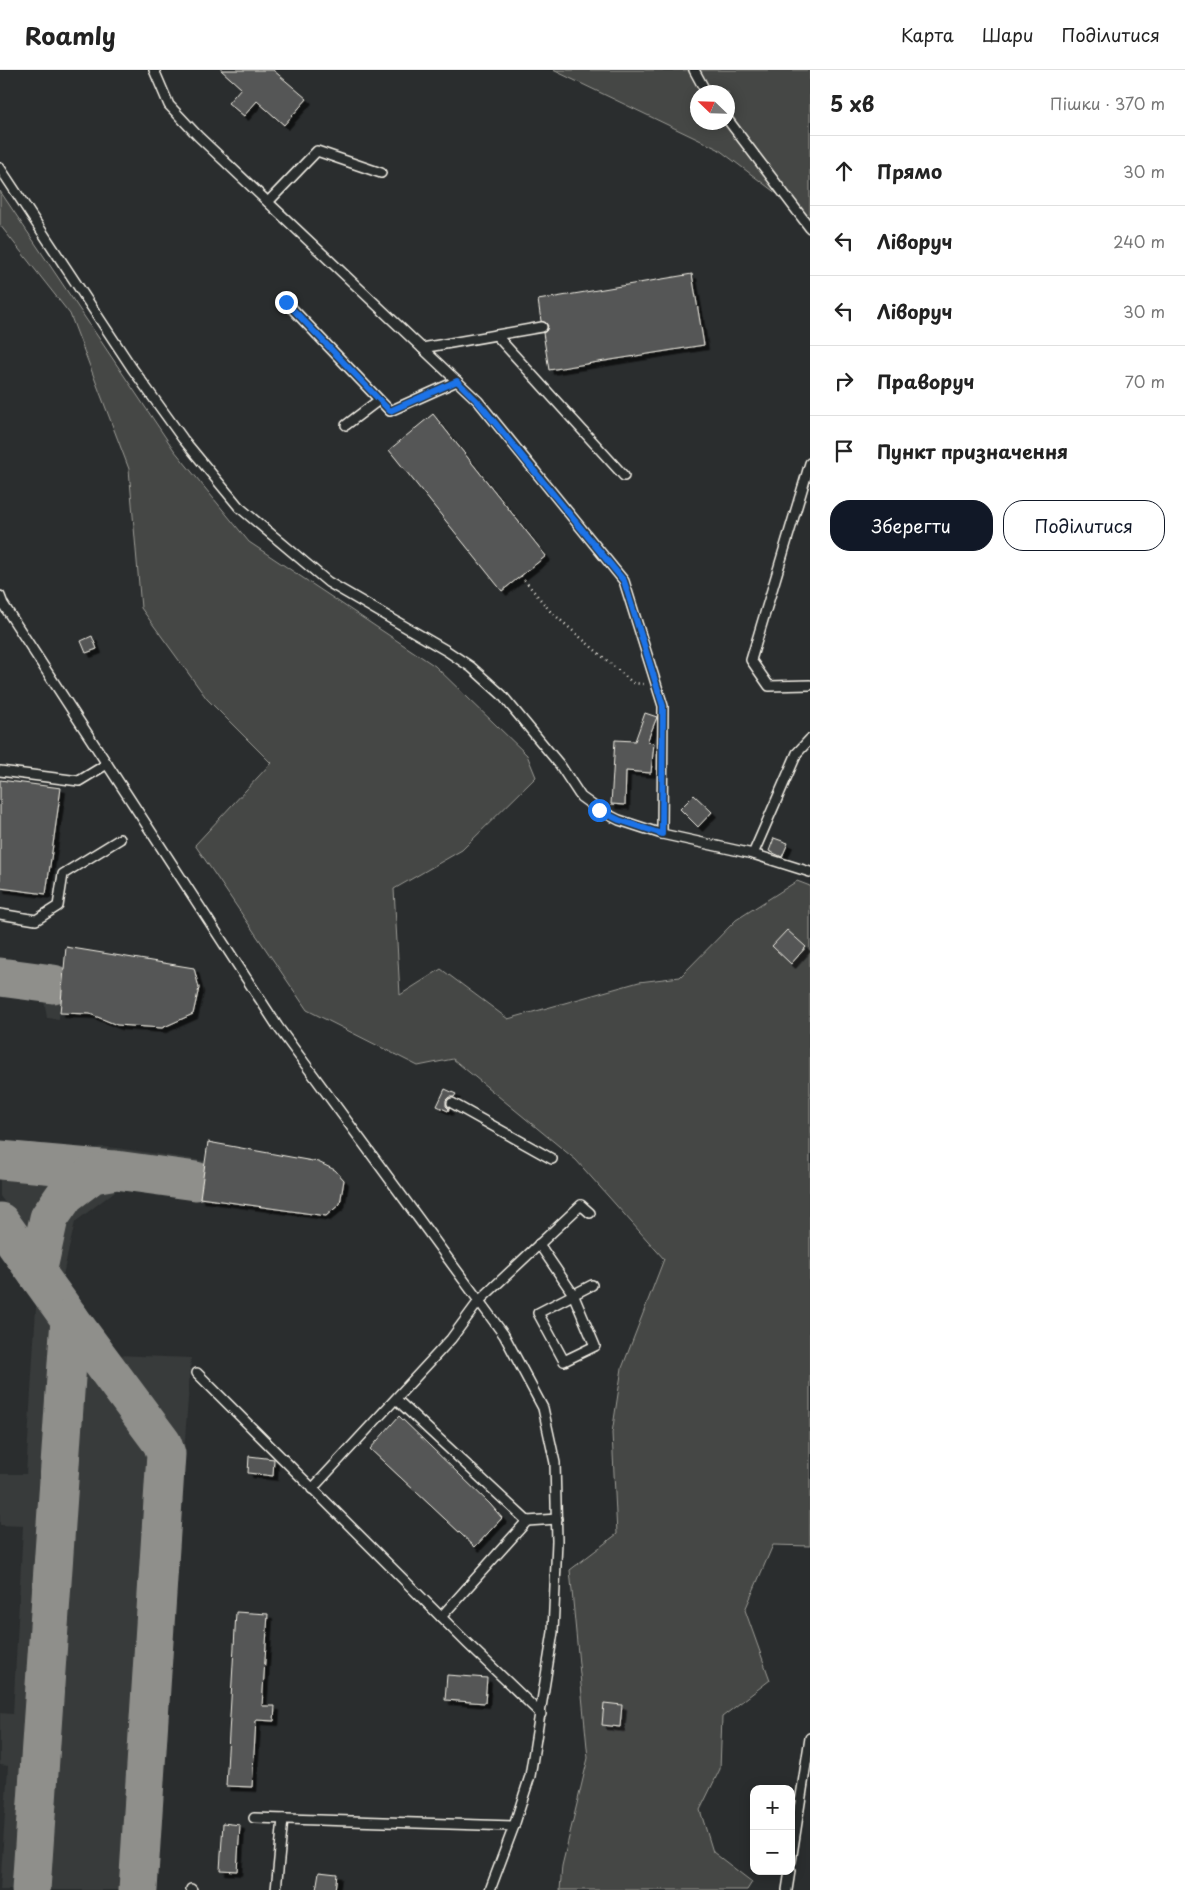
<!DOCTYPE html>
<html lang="uk">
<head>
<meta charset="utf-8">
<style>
  :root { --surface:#fff; --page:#f2f2f2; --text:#222; --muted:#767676; --line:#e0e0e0; --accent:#111827 }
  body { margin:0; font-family:"Playpen Sans",sans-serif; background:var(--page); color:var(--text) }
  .controls { position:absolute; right:15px; bottom:15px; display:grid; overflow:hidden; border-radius:10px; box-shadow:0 2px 12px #0003 }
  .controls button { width:45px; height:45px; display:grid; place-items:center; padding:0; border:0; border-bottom:1px solid var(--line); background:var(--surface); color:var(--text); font:25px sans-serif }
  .compass { position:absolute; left:690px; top:15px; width:45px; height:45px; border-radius:50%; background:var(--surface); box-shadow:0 2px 12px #0003; rotate:293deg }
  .stop { position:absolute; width:15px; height:15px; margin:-11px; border:4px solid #1a73e8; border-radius:50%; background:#fff }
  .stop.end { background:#1a73e8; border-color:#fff; box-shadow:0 1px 5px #0008 }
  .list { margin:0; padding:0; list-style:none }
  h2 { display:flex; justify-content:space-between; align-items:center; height:65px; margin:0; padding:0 20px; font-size:21px }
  h2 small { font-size:16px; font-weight:400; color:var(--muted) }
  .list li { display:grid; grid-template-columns:32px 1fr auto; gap:15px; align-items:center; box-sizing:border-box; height:70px; padding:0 20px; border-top:1px solid var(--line) }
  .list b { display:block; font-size:19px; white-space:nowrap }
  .list em { font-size:16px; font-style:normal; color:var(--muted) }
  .actions { display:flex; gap:10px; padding:15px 20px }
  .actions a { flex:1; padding:11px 0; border:1px solid var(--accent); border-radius:20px; text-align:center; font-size:18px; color:var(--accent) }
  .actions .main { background:var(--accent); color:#fff }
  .icon { flex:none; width:28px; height:28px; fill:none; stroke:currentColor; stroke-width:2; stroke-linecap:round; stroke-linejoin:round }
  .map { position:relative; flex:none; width:810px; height:1820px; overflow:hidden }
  header { display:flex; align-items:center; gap:30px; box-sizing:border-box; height:70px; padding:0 25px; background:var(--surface); border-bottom:1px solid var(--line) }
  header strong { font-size:24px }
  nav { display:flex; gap:28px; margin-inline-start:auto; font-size:18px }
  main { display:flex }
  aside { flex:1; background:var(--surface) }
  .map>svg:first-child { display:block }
</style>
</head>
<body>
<header>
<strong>Roamly</strong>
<nav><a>Карта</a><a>Шари</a><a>Поділитися</a></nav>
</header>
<main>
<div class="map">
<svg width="810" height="1820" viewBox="0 0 810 1820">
  <defs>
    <filter id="shadow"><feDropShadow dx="4.5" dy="4.5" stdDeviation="0" flood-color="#0009"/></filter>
  </defs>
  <rect width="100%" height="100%" fill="#2a2d2e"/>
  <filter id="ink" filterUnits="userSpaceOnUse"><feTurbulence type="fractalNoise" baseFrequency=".02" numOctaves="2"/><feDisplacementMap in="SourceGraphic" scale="10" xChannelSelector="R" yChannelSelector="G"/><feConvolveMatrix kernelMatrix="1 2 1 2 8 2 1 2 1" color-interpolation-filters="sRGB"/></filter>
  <g filter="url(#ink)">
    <g fill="#373a3a">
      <polygon points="0,890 64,897 59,949 47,948 43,924 0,920"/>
      <polygon points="100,1077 117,1078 205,1091 201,1121 123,1115 75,1152 61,1214 116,1285 191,1288 152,1820 0,1820 8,1696 0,1695 0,1643 13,1644 23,1456 0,1455 0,1404 26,1404 36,1237 61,1214 0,1126 0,1083 76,1091 86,1080"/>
    </g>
    <g fill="#444645" stroke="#9c9c96" fill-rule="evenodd">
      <path d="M553 0H810V149L718 79ZM698 22H728V52H698Z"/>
      <polygon points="0,121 174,380 249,472 435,596 527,685 536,707 462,780 394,819 400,925 441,899 508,949 639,912 680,907 736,850 797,811 810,816 810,1476 773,1475 745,1540 770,1610 722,1647 720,1699 700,1740 713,1782 752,1812 747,1820 560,1820 562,1796 588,1688 570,1500 617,1464 612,1363 622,1298 664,1189 576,1090 453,989 418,996 307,940 195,775 271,693 207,629 141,538 129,399 70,244 0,155"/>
    </g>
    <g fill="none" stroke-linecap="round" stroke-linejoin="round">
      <g stroke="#8f8f8b" stroke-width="39">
        <polyline points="0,907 53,914"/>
        <polyline points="0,1090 113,1100"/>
        <polyline points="0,1152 70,1249 31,1820"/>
        <polyline points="37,1203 49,1148 65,1125 93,1104 116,1100 196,1111"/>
        <polyline points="70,1249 162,1373 166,1384 138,1820"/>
      </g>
    </g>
    <g fill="#555756" stroke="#f4f1e8" filter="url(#shadow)">
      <polygon points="221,0 273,0 307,29 284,55 257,31 244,46 228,33 241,18"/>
      <polygon points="692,204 704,275 549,300 543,263 546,261 548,256 546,253 541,251 538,230"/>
      <polygon points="433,344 546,486 502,521 389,380"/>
      <polygon points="92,566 97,579 86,583 81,571"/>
      <polygon points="645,643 657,647 647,672 654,673 651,703 626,701 625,735 611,734 615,670 635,671"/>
      <polygon points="0,710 61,718 46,824 0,818"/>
      <polygon points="694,725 712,742 698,757 680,739"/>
      <polygon points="774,768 788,773 782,787 769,781"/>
      <polygon points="787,860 806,877 791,894 772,876"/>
      <polygon points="66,877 194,898 199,918 193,944 162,958 117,955 90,944 60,943"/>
      <polygon points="445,1019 456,1024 454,1027 449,1027 446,1030 446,1036 449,1039 448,1041 437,1036"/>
      <polygon points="208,1072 318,1092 335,1100 344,1110 340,1134 326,1146 200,1128"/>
      <polygon points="399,1346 490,1434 502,1448 475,1477 370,1379"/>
      <polygon points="249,1386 274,1389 273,1406 248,1403"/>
      <polygon points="236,1542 268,1544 262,1636 275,1636 274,1651 256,1650 252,1717 226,1716"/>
      <polygon points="447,1605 487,1608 485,1633 445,1630"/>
      <polygon points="604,1633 622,1635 620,1657 602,1655"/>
      <polygon points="223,1753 240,1755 237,1801 220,1800"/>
      <polygon points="319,1802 337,1804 335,1820 316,1820"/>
    </g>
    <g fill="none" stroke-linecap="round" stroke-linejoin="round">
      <g stroke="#f4f1e8" stroke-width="12">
        <g id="lane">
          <polyline points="154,0 169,35 198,66 478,331 624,511 663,636 662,764"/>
          <polyline points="694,0 706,22"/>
          <polyline points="728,50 810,158"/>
          <polyline points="0,98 132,298 183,369 239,437 328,512 447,581 471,597 502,625 560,695 581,727 599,740 619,750 662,764 753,784 810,802"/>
          <polyline points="268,132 317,81 381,103"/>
          <polyline points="286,232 390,341 457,311"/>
          <polyline points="496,265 624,406"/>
          <polyline points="422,278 542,257"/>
          <polyline points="346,355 379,330"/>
          <polyline points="810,393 751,590 769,616 810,615"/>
          <polyline points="0,526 3,534 278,957 504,1265 543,1338 555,1393 557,1471 553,1562 530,1706 514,1756 490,1820"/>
          <polyline points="0,701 79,711 107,694"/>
          <polyline points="753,784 797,683 810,669"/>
          <polyline points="0,844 36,850 58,836 63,804 120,769"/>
          <polyline points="452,1033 552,1089"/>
          <polyline points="539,1174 573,1224 595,1276 564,1291 538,1243 592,1215"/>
          <polyline points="197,1303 468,1574 541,1644"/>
          <polyline points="396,1329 527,1451 441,1547"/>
          <polyline points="312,1419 451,1269 479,1231 581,1135 590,1143"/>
          <polyline points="527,1451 557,1449"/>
          <polyline points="254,1748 514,1756"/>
          <polyline points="791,1791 810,1668"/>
          <polyline points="191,1819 192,1820"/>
          <polyline points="276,1820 283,1749"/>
          <polyline points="787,1820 790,1801"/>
        </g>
      </g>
      <polyline stroke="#f4f1e8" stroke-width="2.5" stroke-dasharray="1 4" stroke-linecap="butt" points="521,506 550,541 633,613 645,614"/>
      <use href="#lane" stroke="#2a2d2e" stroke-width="9"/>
    </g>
  </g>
  <g fill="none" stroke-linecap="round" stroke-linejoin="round" filter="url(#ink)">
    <polyline stroke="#1a73e8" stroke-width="6" points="286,232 390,341 457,311 478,332 624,511 663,636 662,764 619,750 599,740"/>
  </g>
</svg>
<div class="controls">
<button>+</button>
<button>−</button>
</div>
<svg class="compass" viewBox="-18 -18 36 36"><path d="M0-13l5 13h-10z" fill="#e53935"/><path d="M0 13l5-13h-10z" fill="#767676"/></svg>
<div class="stop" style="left:599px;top:740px"></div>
<div class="stop end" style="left:286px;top:232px"></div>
</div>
<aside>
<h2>5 хв<small>Пішки · 370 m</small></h2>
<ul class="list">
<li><svg class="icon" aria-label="ahead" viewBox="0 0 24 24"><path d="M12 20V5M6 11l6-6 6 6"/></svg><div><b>Прямо</b></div><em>30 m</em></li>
<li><svg class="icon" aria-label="left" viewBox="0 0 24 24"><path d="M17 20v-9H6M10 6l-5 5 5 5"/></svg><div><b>Ліворуч</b></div><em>240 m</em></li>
<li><svg class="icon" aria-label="left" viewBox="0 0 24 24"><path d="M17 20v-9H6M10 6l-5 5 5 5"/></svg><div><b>Ліворуч</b></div><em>30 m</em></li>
<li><svg class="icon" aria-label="right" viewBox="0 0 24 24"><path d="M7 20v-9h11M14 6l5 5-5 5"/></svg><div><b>Праворуч</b></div><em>70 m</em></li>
<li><svg class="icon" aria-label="arrive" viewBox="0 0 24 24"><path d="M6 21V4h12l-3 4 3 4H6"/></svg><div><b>Пункт призначення</b></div></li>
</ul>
<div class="actions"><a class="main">Зберегти</a><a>Поділитися</a></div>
</aside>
</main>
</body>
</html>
